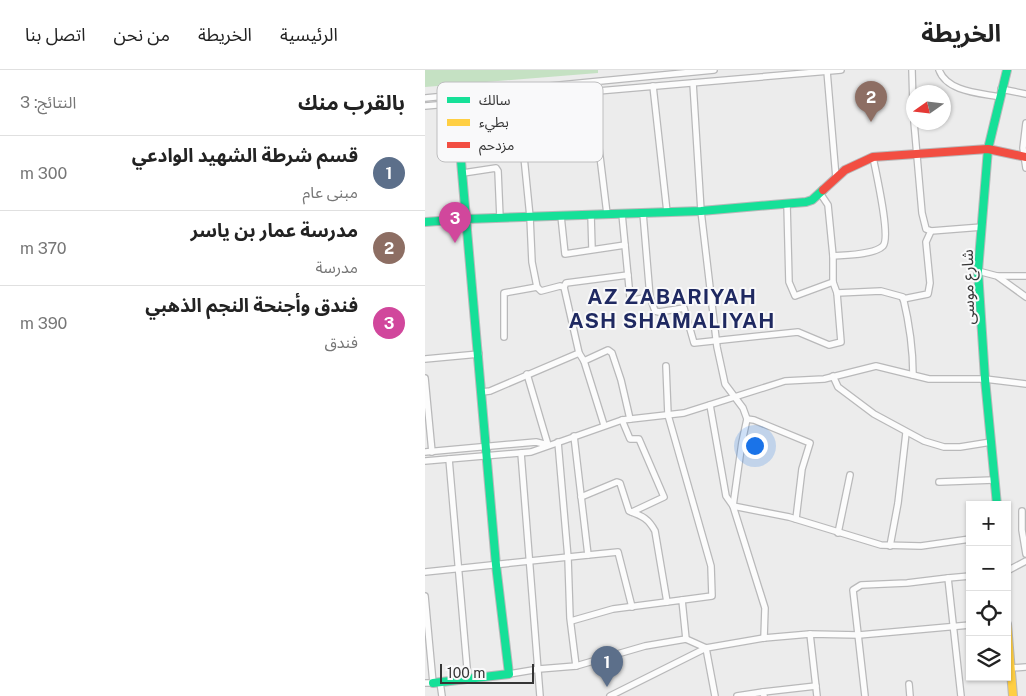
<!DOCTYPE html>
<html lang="ar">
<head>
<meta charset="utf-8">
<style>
  :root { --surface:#fff; --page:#f6f6f6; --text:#222; --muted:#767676; --line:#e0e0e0; --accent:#7c3aed }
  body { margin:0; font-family:"Public Sans","Noto Sans Arabic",sans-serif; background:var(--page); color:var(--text); direction:rtl }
  .controls { position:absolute; right:15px; bottom:15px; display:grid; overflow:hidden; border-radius:0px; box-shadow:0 1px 4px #0004 }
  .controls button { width:45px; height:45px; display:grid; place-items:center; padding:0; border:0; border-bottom:1px solid var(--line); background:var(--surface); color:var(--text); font:25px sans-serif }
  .compass { position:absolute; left:481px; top:15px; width:45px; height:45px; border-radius:50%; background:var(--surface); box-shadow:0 1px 4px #0004; rotate:256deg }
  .scale { position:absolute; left:15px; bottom:12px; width:94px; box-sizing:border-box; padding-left:5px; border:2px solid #353535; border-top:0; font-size:14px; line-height:18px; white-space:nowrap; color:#353535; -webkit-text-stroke:4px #f9f9fa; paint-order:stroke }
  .you { position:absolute; left:329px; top:375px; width:18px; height:18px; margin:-12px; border:4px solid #fff; border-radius:50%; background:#1a73e8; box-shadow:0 0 0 8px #1a73e833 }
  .badge { display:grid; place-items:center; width:32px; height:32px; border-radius:50%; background:var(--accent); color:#fff; font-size:16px; font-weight:700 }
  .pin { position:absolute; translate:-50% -41px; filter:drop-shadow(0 1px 2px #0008) }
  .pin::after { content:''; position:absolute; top:26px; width:18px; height:15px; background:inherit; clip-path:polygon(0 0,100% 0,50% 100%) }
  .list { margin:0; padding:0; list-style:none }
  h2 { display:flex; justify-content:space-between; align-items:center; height:65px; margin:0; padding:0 20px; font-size:21px }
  h2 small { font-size:16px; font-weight:400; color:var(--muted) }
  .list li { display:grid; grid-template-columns:32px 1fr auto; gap:15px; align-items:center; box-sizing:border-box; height:75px; padding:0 20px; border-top:1px solid var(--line) }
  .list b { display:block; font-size:19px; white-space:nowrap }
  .list p { margin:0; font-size:16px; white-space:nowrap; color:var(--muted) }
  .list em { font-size:16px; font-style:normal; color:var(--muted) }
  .icon { flex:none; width:28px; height:28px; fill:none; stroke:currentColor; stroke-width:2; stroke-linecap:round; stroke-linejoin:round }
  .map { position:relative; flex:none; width:601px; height:626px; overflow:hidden; direction:ltr }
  header { display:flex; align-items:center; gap:30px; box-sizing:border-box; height:70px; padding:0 25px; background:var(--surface); border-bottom:1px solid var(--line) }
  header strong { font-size:24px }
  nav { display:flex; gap:28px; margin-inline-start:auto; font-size:18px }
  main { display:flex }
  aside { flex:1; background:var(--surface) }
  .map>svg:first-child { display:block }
</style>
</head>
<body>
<header>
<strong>الخريطة</strong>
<nav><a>الرئيسية</a><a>الخريطة</a><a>من نحن</a><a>اتصل بنا</a></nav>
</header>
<main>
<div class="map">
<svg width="601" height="626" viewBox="0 0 601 626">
  <rect width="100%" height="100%" fill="#ececec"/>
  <polygon fill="#c5e1c3" points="0,0 173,0 173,3 0,17"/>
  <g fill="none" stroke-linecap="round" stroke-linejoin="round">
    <g stroke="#b9b9ba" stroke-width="8">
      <g id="street">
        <polyline points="487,0 488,36"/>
        <path d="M514 0C522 22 555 23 575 27"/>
        <polyline points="402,1 411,108"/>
        <polyline points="268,13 276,141 292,277 300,314 318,338 322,349 317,372 308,436 340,538 339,568"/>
        <polyline points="228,16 242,142"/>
        <polyline points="576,19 601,24"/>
        <polyline points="167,21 182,144"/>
        <polyline points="93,27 105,147 107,192 112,217 116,221 135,216 139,217 154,283 159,291 179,355"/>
        <polyline points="0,28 289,0"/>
        <polyline points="0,36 416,0"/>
        <polyline points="489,52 497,143 501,159 506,161 557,157"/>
        <polyline points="601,53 598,78 601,98"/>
        <polyline points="135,74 155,67 156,60 151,23"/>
        <polyline points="38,103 71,98 73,101 75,148"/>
        <polyline points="362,134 364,212 370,226 408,212"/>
        <polyline points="197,144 205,227 208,230 225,227 218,143"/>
        <polyline points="166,145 167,179"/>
        <polyline points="136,146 140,184 200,175"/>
        <path d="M408 186C420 185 449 185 458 176 466 167 451 103 448 87"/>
        <polyline points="553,201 572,206 601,227"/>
        <polyline points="573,206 601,206"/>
        <polyline points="139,217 141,213 203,205"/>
        <path d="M412 223 456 221 478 227C484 252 488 278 488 305"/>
        <polyline points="225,227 230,241 234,242 259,238 269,273 373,262 404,275 416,272 412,223 408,212 408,186 403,135 395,123"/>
        <polyline points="478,229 503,224 505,213 501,172 506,161"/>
        <polyline points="79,267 79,223 112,217"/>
        <polyline points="0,289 54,284"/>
        <polyline points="159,291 183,280 187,283 196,310 205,349"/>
        <polyline points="241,296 243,345 286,496 287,526 257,530"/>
        <polyline points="102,304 123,375"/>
        <polyline points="408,306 413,317 449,344 499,371 519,377 535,377 566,372"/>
        <polyline points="0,308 7,382"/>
        <polyline points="57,322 65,321 154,283"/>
        <polyline points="285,335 301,426 308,436 364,447 456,475 496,476 545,469"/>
        <polyline points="322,349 329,350 385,373 377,399 371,449"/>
        <polyline points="197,350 205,369 214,369 239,427 207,442"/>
        <polyline points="0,382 111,372 123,375"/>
        <polyline points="96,383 115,626"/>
        <polyline points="24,389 43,609"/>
        <polyline points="0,391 106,382 197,350 259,343 360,311 399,309 451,296 504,309 560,309 601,314"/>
        <polyline points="514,412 569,410"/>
        <path d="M156 427 192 412 195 413 204 441C217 446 223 448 230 461L242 532"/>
        <polyline points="597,441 597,460 601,484"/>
        <polyline points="413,463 425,405"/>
        <polyline points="465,476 473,433 481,363"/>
        <polyline points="163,485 193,482 207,537"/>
        <polyline points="582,501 601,491"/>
        <polyline points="0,502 163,485 149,366"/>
        <polyline points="0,526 8,613 0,613"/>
        <polyline points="146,551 188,539 257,530 261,569 220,576 151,596"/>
        <polyline points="385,564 392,626"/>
        <polyline points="261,569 281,578 290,626"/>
        <polyline points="586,598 601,597"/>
        <polyline points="84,604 114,599 151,596 145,548 143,488 133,372"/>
        <polyline points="15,612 17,626"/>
        <polyline points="484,614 485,626"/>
        <polyline points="338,622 391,616"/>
        <polyline points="185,626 281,578 339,568 385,564 434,565 545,555"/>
        <polyline points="312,626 338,622 339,626"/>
        <polyline points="440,626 428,520 436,515 482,513 523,508"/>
        <polyline points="536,626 523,508 545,506"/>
      </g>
    </g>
    <g stroke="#b9b9ba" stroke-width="10">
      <g id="fast">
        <polyline points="0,152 42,149 276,141 381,132 387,130 398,120"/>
        <polyline points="572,435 560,309 553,201 563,79 582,0"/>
        <polyline points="8,613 84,604 71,495 31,33"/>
      </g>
    </g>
    <g stroke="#b9b9ba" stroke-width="10">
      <polyline id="slow" points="582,554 588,626"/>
    </g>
    <g stroke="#b9b9ba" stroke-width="10">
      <polyline id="jam" points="398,120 420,100 448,87 563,79 601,87"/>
    </g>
    <use href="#street" stroke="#fcfcfc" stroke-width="5.5"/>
    <use href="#fast" stroke="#16e098" stroke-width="8"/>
    <use href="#slow" stroke="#ffcf43" stroke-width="8"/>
    <use href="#jam" stroke="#f24e42" stroke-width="8"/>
  </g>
  <g text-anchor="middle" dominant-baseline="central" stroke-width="4" stroke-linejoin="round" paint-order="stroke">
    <g font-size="16" fill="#353535" stroke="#f9f9fa">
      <text transform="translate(543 217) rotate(-91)">شارع موسى</text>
    </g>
    <g font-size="21" font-weight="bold" letter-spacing="1" fill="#1f2961" stroke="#f9f9fa">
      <text x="247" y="226">AZ ZABARIYAH<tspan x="247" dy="24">ASH SHAMALIYAH</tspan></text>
    </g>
  </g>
  <rect x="12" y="12" width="166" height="80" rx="8" fill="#f9f9fa" stroke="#bebebf" stroke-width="1"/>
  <rect x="22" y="27" width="23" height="6" fill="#16e098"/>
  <rect x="22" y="49" width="23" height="7" fill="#ffcf43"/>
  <rect x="22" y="72" width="23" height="6" fill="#f24e42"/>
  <g font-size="14" fill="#353535">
    <text x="54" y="35">سالك</text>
    <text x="54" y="57">بطيء</text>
    <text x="54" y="80">مزدحم</text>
  </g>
</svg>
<div class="controls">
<button>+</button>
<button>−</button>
<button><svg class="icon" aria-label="locate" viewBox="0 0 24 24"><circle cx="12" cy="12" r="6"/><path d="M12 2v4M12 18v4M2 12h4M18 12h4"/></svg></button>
<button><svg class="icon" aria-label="layers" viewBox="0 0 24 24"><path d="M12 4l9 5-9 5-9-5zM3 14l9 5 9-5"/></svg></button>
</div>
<svg class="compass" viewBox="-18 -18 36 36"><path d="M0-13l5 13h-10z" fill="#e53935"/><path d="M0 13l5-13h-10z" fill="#767676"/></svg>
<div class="scale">100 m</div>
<div class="you"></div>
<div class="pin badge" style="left:182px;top:617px;background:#5c6f8a">1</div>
<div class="pin badge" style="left:446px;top:52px;background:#8d6e63">2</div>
<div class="pin badge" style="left:30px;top:173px;background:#d1479c">3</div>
</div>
<aside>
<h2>بالقرب منك<small>النتائج: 3</small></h2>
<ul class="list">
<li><span class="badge" style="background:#5c6f8a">1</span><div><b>قسم شرطة الشهيد الوادعي</b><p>مبنى عام</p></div><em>300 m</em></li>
<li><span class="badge" style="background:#8d6e63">2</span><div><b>مدرسة عمار بن ياسر</b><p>مدرسة</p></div><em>370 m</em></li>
<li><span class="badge" style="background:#d1479c">3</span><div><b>فندق وأجنحة النجم الذهبي</b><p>فندق</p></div><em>390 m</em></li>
</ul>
</aside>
</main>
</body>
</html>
